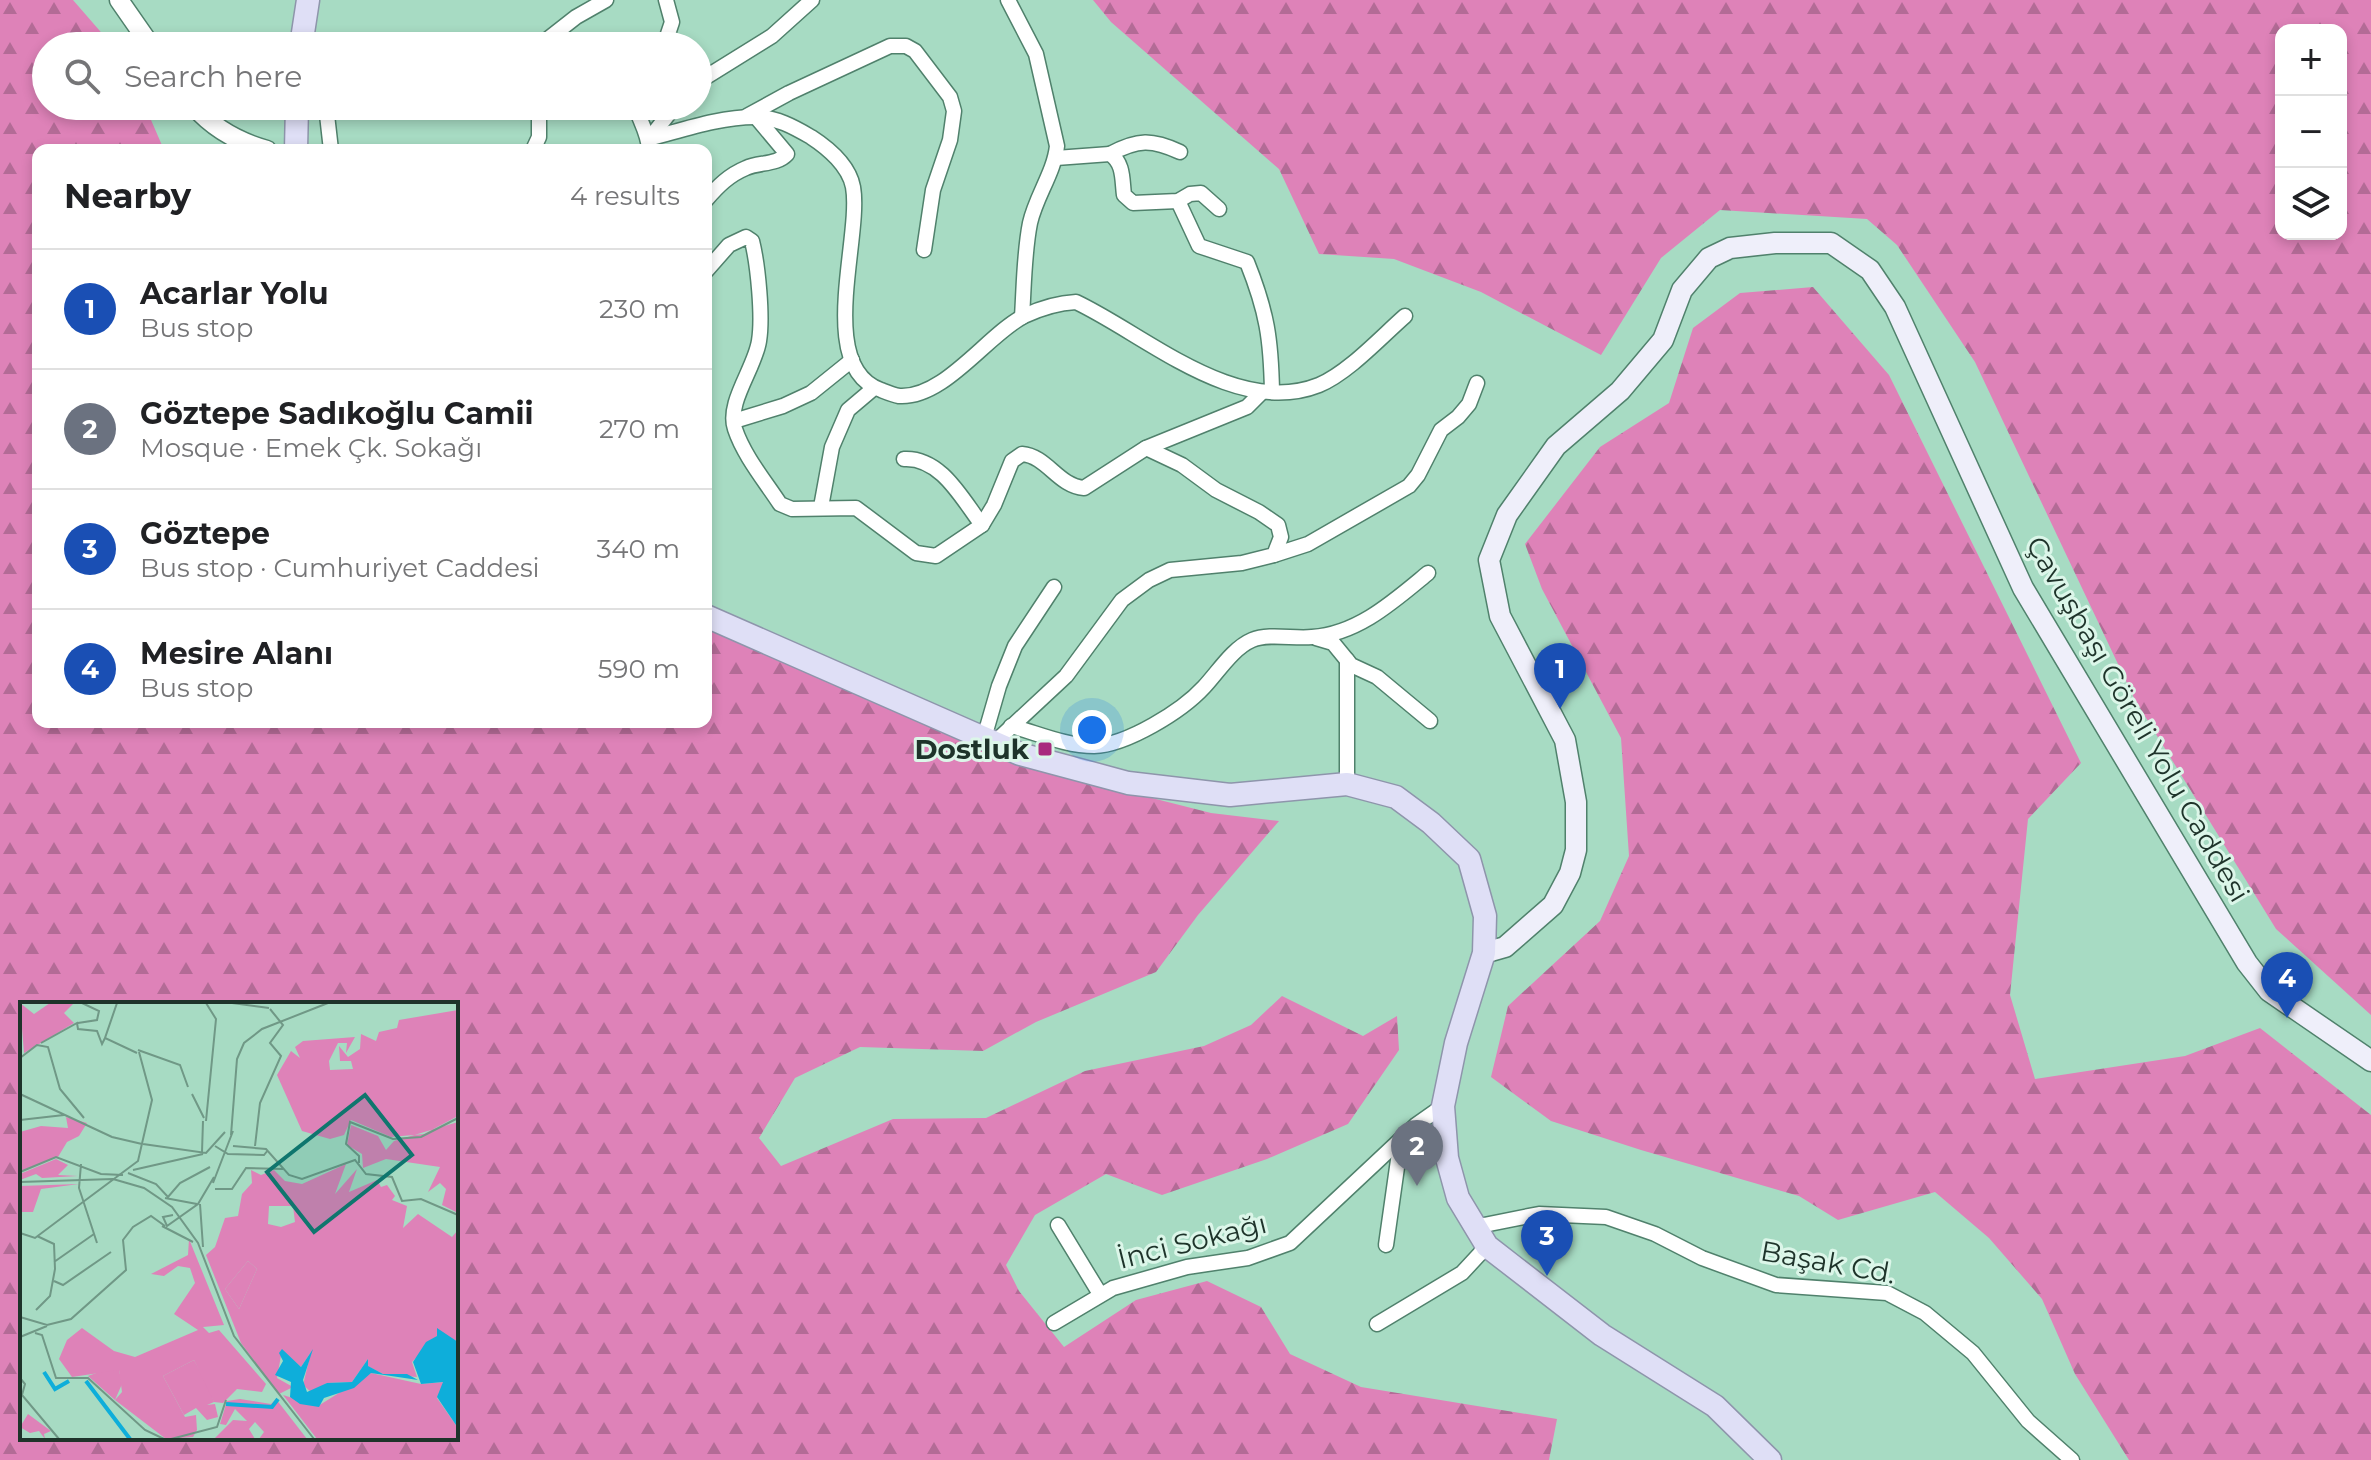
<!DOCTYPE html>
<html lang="en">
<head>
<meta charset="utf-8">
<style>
  :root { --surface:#fff; --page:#f2f2f2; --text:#202124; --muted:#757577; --line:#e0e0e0; --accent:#ea580c }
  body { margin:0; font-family:Montserrat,sans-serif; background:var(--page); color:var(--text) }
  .controls { position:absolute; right:24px; top:24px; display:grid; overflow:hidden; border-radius:16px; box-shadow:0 4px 12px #0003 }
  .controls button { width:72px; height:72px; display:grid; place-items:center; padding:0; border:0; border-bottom:2px solid var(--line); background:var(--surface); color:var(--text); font:40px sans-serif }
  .you { position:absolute; left:1092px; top:730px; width:28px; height:28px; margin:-20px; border:6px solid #fff; border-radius:50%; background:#1a73e8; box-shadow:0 0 0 12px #1a73e833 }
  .badge { display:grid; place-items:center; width:52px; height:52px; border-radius:50%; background:var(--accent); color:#fff; font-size:26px; font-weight:700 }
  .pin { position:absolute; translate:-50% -66px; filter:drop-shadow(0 2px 4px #0008) }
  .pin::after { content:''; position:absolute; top:42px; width:28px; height:24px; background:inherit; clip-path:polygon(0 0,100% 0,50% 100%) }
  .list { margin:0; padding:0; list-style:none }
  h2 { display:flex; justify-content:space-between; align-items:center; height:104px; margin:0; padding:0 32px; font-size:34px }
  h2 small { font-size:26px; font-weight:400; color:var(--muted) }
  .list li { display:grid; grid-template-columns:52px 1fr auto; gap:24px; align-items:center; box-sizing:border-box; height:120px; padding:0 32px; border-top:2px solid var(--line) }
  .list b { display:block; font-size:30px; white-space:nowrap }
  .list p { margin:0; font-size:26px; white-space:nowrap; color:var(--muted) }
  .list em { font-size:26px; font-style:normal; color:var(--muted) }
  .icon { flex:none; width:44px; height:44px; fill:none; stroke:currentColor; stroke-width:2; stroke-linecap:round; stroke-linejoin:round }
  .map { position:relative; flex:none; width:2371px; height:1460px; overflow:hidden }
  .search { position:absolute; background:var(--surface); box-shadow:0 4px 12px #0003; left:32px; top:32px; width:680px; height:88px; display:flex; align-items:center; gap:20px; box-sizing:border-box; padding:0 28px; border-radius:44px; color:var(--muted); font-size:30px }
  .panel { position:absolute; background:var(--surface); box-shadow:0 4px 12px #0003; left:32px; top:144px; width:680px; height:584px; border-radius:16px }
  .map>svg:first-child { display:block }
</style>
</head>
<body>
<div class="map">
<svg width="2371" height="1460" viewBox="0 0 2371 1460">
  <defs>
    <pattern id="forest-firs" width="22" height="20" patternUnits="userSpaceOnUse" patternTransform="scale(2)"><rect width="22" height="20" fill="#de82b8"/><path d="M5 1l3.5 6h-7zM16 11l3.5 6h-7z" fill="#b36b96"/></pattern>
  </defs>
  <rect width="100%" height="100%" fill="#a7dbc3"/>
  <g fill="url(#forest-firs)" fill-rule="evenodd">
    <path d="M0 0H73L113 46H46V106H145L164 150H38V722H706V623L1081 780 1211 813 1279 821 1198 915 1156 972 1036 1022 983 1051 860 1047 795 1078 759 1138 781 1166 893 1119 986 1118 1085 1071 1204 1046 1251 1025 1282 996 1363 1036 1397 1016 1399 1050 1348 1124 1267 1159 1162 1195 1106 1174 1035 1215 1006 1265 1019 1291 1064 1347 1136 1300 1207 1281 1261 1307 1290 1354 1361 1387 1557 1419 1549 1460H0ZM22 1004H456V1438H22Z"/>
    <path d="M1093 0H2371V1015L2276 929 2135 700 1975 362 1897 245 1867 219 1720 210 1661 258 1601 355 1481 292 1394 259 1319 254 1279 169 1111 22ZM2281 30H2341V234H2281Z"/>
    <polygon points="1813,287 1889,375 2081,763 2028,819 2010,995 2035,1079 2185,1056 2260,1028 2371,1115 2371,1460 2129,1460 2075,1374 2042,1299 1989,1238 1935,1192 1838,1220 1799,1196 1641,1150 1551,1121 1491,1077 1508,1006 1600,921 1629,856 1621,738 1542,589 1525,544 1600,447 1669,403 1693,328 1740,293"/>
  </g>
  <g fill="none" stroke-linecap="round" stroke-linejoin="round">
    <g stroke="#50816c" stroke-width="17">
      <g id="minor">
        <path d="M1008 0 1036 54 1057 146C1054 173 1036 196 1030 223 1024 253 1024 286 1022 317"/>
        <polyline points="539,46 576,17 606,0"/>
        <polyline points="664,46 672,22 666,0"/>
        <polyline points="698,82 772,36 812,0"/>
        <polyline points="326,106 331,150"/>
        <path d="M635 106C640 121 649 135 649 150"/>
        <polyline points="747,116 789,93 890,46 906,46 915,51 950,97 954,111 950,140 933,190 924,250"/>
        <path d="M648 139C683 130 719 117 755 117 776 117 794 127 811 137 828 148 849 166 853 187 862 237 815 367 881 390 886 392 893 395 899 396 944 399 987 335 1024 316 1041 308 1057 303 1076 302 1146 335 1236 418 1319 385 1348 373 1381 337 1405 316"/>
        <polyline points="649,139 675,106"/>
        <polyline points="533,150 539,137 539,106"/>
        <path d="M1110 154C1138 139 1152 139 1180 152"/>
        <path d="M1056 158 1110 154C1124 163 1122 180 1124 195L1133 203 1178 201 1190 194 1201 193 1219 209"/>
        <path d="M706 200C718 186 729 175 746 168 759 162 777 165 787 154L756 117"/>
        <path d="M1178 201 1199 246 1247 262C1267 312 1271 339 1272 392"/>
        <path d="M706 271 729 245 746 237 752 241C758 265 763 317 759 341 755 368 726 403 735 429 744 456 765 481 780 504L792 509 856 508 916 553 936 556 982 525 994 505 1012 461 1022 454C1047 456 1058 486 1084 488L1146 448 1247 407 1262 392"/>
        <polyline points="734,421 783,406 811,393 852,360"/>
        <path d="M904 459C941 457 962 499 982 525"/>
        <polyline points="821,507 832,447 848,410 874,388"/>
        <polyline points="1274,555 1308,544 1409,486 1418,475 1441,430 1458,417 1469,404 1477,383"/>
        <polyline points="1316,638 1333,643 1351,665 1377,677 1430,721"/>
        <path d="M1011 726C1037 733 1066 746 1094 746 1127 745 1182 711 1204 687 1218 672 1233 648 1252 640 1269 633 1294 639 1312 637 1358 634 1394 601 1428 573"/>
        <polyline points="984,738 999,686 1015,646 1054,587"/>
        <polyline points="994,743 1066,676 1122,600 1149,580 1170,570 1242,563 1274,555 1281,537 1278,525 1259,512 1216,490 1182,465 1146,448"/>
        <polyline points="1347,784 1347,660"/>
        <polyline points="1058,1225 1100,1294"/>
        <polyline points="1474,1227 1539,1214 1606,1217 1655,1234 1702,1258 1776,1285 1887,1293 1925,1313 1973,1353 2028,1421 2072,1460"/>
        <polyline points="1386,1245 1401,1139"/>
        <polyline points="1054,1323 1113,1288 1187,1267 1248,1258 1290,1243 1416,1125 1443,1106"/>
        <polyline points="1377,1324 1462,1273 1487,1246"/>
      </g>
    </g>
    <g stroke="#50816c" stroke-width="21">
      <g id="tertiary">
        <polyline points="119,0 151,46"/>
        <path d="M194 106C214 129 238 142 267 150"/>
      </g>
    </g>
    <g stroke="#50816c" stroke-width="23">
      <polyline id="secondary" points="1484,953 1505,947 1553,905 1570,873 1576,850 1576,802 1565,740 1500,616 1489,560 1507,515 1556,446 1620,391 1663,340 1682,290 1709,258 1730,248 1775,243 1831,243 1870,270 1895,307 2023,588 2247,963 2269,991 2371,1061"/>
    </g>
    <g stroke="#8e95ab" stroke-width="25">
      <g id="primary">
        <polyline points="301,46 308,0"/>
        <polyline points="296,150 297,106"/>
        <polyline points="706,616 1020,754 1128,783 1230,795 1347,784 1396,797 1431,823 1469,859 1485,916 1484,953 1456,1043 1443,1106 1447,1158 1458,1198 1487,1246 1602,1335 1715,1406 1770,1460"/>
      </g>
    </g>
    <use href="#minor" stroke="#fff" stroke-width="14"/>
    <use href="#tertiary" stroke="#fff" stroke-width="18"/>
    <use href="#secondary" stroke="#efeffa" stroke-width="20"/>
    <use href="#primary" stroke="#dfdff6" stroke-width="22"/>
  </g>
  <rect fill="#a82b7d" stroke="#dcf6e9" stroke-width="3" x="1037" y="741" width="16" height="16" rx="4"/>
  <g text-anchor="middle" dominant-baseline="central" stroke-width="6" stroke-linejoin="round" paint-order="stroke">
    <g font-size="28" fill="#1e332a" stroke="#dcf6e9">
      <text transform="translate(2138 719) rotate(60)">Çavuşbaşı Göreli Yolu Caddesi</text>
      <text transform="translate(1192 1241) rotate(-14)">İnci Sokağı</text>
      <text transform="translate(1828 1262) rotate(10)">Başak Cd.</text>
    </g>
    <g font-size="28" font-weight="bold" fill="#1e332a" stroke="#dcf6e9" text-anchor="end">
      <text x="1029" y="749">Dostluk</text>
    </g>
  </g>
  <g transform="translate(20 1002)">
    <rect width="438" height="438" fill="#a7dbc3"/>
    <path d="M228 259 237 267 219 307 205 287ZM174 358 190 388 194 400 187 403 195 402 198 415 187 418 176 406 164 413 143 374ZM93 365 99 368 102 382 95 398 68 374Z" fill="#de82b8"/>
    <path d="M0 1 14 12 30 1H54L44 11 54 21 4 51ZM438 8V114L404 132 371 135 331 118 324 133 310 137 282 129 257 73 271 49 280 56 275 45 283 39 335 35 326 51 327 41H318L309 59 310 68 333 67 331 59H320L319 44 328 55 340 47 341 32 356 39 359 30 377 26 379 18ZM438 120V211L422 203 426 187 420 181 408 190 420 165 366 157 343 166 342 152 327 143 331 123 358 134 366 148 374 139ZM36 157 48 163 38 173 58 174 22 176 16 172 0 178V172ZM326 162 315 192 337 167 329 190 357 178 361 185 367 183 375 194 372 198 387 204 383 226 398 212 432 235 438 228V340L417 328V334L392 360 397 375 363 372 347 364 348 357 332 380 307 381 291 390 283 383 291 350 281 365 262 348 257 376 273 385 259 392 221 341 186 253 195 245 205 216 218 214 222 192 232 181 231 168 241 173 254 168 265 179 282 182ZM249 204H273L275 220 261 225 248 222ZM228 259 237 267 219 307 205 287ZM59 182 21 187 13 210H0V184ZM169 237 204 323 183 325 189 331 199 328 246 382 242 390 217 387 203 401 194 400 174 358 143 374 165 415 176 413 177 428 173 435 146 437 95 398 102 390 99 368 52 375 39 357 47 338 62 326 94 349 115 355 178 328 154 312 175 281 170 266 158 264 144 274 131 272 168 253ZM351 371 401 382 424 380 417 396 438 426 437 437H297L263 393 298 404ZM220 397 251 402 256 397 287 437H239L244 430 235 420 229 427 235 437H194L213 418 227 419 215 407 206 423 200 422 207 399ZM8 412 31 429 24 432 25 437 19 429 10 431 0 425Z" fill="#de82b8" fill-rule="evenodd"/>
    <path d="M46 115 67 121 59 134 47 140 38 155 0 169V130L21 124 48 126Z" fill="#de82b8"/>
    <path d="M417 326 438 340V426L417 395 423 380 401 382 393 360 406 340 417 334ZM293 347 283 378 287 390 307 381 332 380 348 357V364L363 372H387L398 378 351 371 334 386 304 396 299 405 280 402 270 395 271 380 255 373 263 359 259 351 262 347 281 365Z" fill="#0eaeda"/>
    <path fill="none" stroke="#0eaeda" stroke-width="4" d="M24 370 35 387 49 379M66 379 110 437M206 402 252 405 258 397"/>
    <path fill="none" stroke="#709886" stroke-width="2" d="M97 1 85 36 117 51M212 1 249 6M58 21 77 18 79 9 62 1M21 41 57 21 58 27 77 29 82 42 85 36M118 48 160 63 168 85M0 56 17 43 28 45 40 87 64 116M0 92 92 135 122 142M172 92 184 116M0 118 44 113M186 119 196 17 186 1M211 133 217 57 224 41 242 27 308 1M123 142 186 151 205 130M195 144 208 152 244 153 248 148M213 144 246 147 269 173 282 177 335 158 346 172 372 175 382 199 401 197 438 213M235 144 240 101 261 54 250 41 263 23 250 7M182 150 183 119M339 161V154L326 142 330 120 373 137 401 135 438 116M61 162 59 186 77 241M113 168 183 152M0 170 36 155 81 172 103 173M108 171 136 182 148 195 160 181 190 165M0 180 93 177 124 186 152 205 178 241 214 334 294 437M193 181 213 129M195 187H212L226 166 263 167M145 196 177 202M63 200 118 159 132 98 119 50M180 202 183 245M153 213 143 215 147 224 178 202 194 175M142 224 173 240M0 231 15 236 63 200M34 260 74 232M34 279 43 283 91 250M16 308 30 294 35 267 34 242 17 234M0 315 27 323 51 317 106 268 103 238 113 225 131 214 145 224M15 331 22 333 36 376H68L125 428 144 437M0 335 27 324M0 376 5 382 2 393 39 437M151 437 197 425 206 398"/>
    <path fill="#0f766e" fill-opacity="0.15" stroke="#0f766e" stroke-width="4" d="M345 93 392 153 294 230 247 170Z"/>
    <rect width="438" height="438" fill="none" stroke="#1e332a" stroke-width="4"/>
  </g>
</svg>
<div class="controls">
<button>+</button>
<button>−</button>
<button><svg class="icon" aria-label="layers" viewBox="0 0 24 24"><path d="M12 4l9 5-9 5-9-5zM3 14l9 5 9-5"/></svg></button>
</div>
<div class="you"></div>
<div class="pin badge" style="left:1560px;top:709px;background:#1a4fb4">1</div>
<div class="pin badge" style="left:1417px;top:1186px;background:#6b7280">2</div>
<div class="pin badge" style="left:1547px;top:1276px;background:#1a4fb4">3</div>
<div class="pin badge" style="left:2287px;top:1018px;background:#1a4fb4">4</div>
<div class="search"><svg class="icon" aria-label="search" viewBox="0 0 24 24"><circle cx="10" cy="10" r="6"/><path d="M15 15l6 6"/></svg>Search here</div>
<section class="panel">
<h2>Nearby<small>4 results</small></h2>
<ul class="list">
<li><span class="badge" style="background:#1a4fb4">1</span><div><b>Acarlar Yolu</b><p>Bus stop</p></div><em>230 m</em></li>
<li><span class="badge" style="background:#6b7280">2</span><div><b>Göztepe Sadıkoğlu Camii</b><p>Mosque · Emek Çk. Sokağı</p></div><em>270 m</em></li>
<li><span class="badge" style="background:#1a4fb4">3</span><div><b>Göztepe</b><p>Bus stop · Cumhuriyet Caddesi</p></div><em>340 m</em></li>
<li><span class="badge" style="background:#1a4fb4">4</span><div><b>Mesire Alanı</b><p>Bus stop</p></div><em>590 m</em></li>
</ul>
</section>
</div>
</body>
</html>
